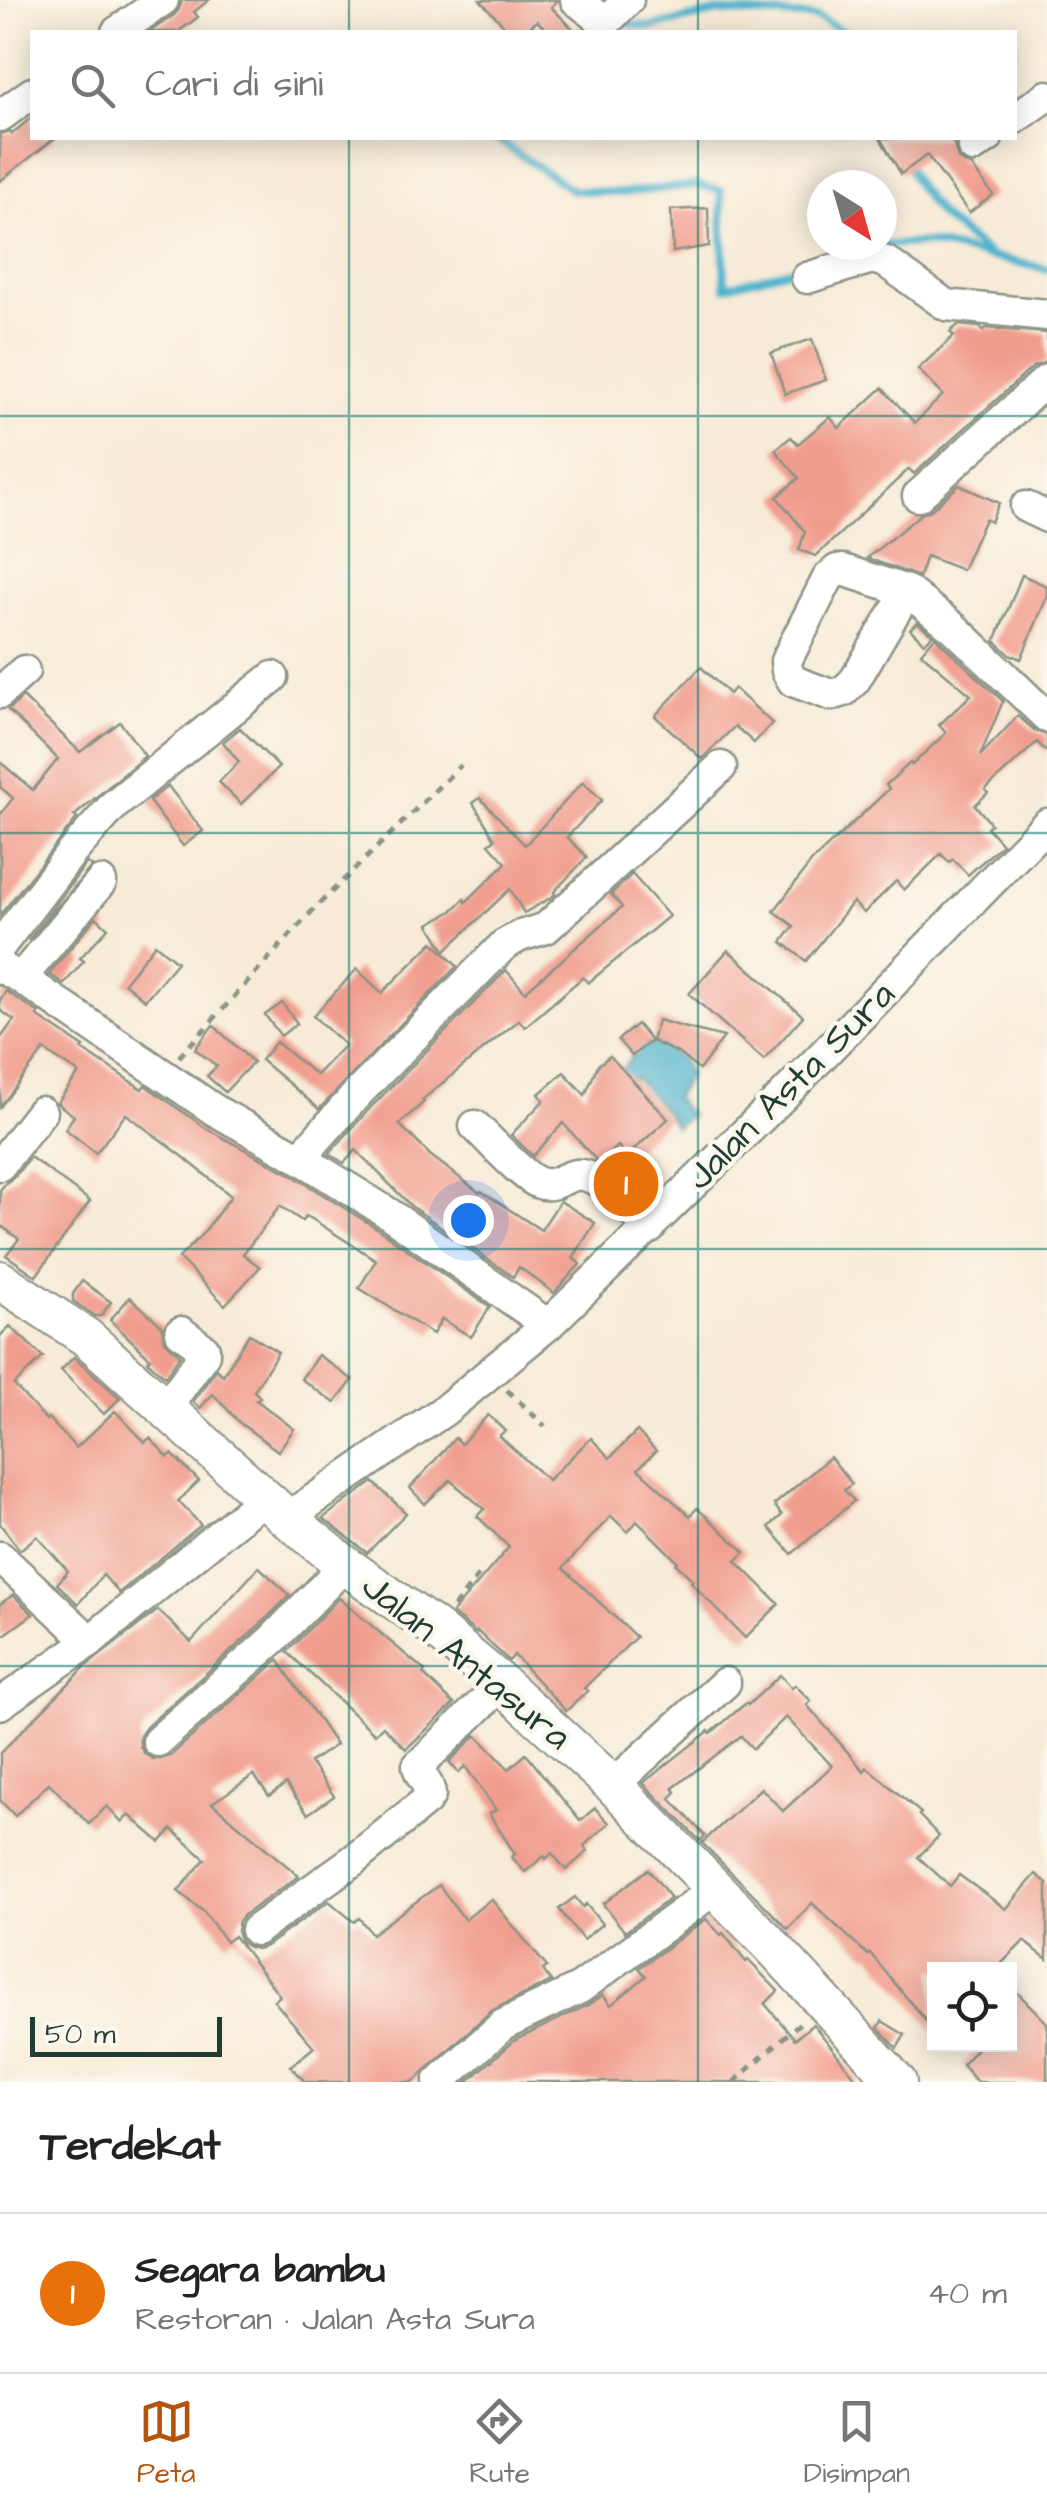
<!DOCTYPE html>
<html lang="id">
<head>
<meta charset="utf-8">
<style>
  :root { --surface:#fff; --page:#f2f2f2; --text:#222; --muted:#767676; --line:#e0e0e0; --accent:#b45309 }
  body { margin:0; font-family:"Architects Daughter",sans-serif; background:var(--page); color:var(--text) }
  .controls { position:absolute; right:30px; bottom:30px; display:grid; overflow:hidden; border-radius:0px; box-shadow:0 5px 25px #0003 }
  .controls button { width:90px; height:90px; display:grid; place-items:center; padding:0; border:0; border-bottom:2px solid var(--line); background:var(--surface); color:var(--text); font:50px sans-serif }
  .compass { position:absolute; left:807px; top:170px; width:90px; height:90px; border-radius:50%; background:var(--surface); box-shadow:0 5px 25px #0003; rotate:143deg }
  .scale { position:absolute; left:30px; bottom:25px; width:192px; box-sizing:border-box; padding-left:10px; border:5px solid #1f3d34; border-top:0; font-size:28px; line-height:35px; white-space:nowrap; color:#1f3d34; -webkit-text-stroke:8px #fbf7ec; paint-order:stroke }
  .you { position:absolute; left:468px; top:1220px; width:35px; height:35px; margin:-25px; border:8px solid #fff; border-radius:50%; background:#1a73e8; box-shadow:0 0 0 15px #1a73e833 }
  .badge { display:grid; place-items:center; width:65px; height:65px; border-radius:50%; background:var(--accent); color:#fff; font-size:32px; font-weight:700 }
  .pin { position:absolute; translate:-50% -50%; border:5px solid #fff; box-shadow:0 2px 10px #0006 }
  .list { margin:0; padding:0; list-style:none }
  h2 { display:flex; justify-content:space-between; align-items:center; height:130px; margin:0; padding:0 40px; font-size:42px }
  h2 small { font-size:32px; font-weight:400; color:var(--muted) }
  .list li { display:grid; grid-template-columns:65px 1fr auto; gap:30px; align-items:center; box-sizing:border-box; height:160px; padding:0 40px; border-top:2px solid var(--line) }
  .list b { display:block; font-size:38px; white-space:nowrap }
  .list p { margin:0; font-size:32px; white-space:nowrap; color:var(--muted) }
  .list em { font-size:32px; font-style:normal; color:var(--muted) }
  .icon { flex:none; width:55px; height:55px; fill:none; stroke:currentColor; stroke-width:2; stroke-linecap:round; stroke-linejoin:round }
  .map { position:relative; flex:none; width:1047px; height:2082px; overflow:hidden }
  .search { position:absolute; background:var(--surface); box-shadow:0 5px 25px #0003; left:30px; right:30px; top:30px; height:110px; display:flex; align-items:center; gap:25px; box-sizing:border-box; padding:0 35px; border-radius:0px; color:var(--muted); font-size:38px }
  .sheet { height:290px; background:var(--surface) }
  nav { display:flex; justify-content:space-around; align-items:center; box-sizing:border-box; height:140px; border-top:2px solid var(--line); background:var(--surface); font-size:28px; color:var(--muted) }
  nav a { display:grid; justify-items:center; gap:5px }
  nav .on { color:var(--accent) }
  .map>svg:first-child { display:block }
</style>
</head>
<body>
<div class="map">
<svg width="1047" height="2082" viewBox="0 0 1047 2082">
  <rect width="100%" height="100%" fill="#fbf7ec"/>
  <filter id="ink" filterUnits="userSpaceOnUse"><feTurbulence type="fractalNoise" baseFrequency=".01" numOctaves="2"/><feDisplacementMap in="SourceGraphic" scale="20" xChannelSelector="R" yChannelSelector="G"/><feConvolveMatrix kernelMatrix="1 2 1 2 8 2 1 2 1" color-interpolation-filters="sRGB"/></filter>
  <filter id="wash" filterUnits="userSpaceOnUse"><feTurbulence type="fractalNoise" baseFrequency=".0048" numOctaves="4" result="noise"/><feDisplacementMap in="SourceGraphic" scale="40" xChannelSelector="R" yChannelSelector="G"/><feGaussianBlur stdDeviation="2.25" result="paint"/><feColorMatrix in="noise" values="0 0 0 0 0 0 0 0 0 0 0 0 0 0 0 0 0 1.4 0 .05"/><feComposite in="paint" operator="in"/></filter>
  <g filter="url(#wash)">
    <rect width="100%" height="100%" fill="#f7ebd7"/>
    <polygon fill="#4fb4cd" stroke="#377880" stroke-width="2.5" points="655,1043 681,1058 689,1075 674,1098 691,1115 675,1127 668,1115 635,1078 624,1084 621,1070 642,1044"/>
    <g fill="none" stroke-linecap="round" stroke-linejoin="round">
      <g stroke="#4fb4cd" stroke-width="8">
        <polyline points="620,23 652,27 719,12 817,17 844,32"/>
        <polyline points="495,138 572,190 621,193 697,185 721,191 725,287 804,266"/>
        <polyline points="905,162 917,185 940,216 988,254"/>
        <polyline points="882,245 928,243 1047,269"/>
      </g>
    </g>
    <g id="blocks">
      <g fill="#f19d8e">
        <polygon points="182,0 209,0 194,12 198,17 178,32 149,32 174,15 179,9"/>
        <polygon points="480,0 558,0 551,7 576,32 549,32 537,21 524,32 510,32"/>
        <polygon points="32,117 32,138 55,138 0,181 0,134 10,131 12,134"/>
        <polygon points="880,138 952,138 958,158 964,163 971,165 993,195 969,213 927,155 901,174"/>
        <polygon points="708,208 709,246 673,252 671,210"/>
        <polygon points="958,325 980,327 983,331 986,328 1047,333 1047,362 1034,366 914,474 909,469 816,556 799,550 805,532 777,497 799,478 775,450 791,437 798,444 830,417 839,428 882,388 915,423 943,395 918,369 954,336 950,332"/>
        <polygon points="812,339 826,380 785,394 771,353"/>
        <polygon points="959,485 999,503 991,522 985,519 962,570 926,556 919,577 867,558 921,514 931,510"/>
        <polygon points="1022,575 1047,586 1047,597 1021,659 1009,654 995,641"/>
        <polygon points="917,622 933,635 924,643 910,629"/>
        <polygon points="935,637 1003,701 980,756 1018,716 1035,731 1047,735 1047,752 1037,742 985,790 988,793 975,805 991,824 987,827 1002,844 968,875 953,859 949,862 941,854 904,890 896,881 864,913 853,902 806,961 782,942 794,926 774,911 812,861 889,789 886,785 910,763 912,765 946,733 939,725 971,695 921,653"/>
        <polygon points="701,667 729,694 734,688 772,723 754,743 735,726 702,759 655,716"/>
        <polygon points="23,697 80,752 120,722 145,756 74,816 77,818 0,915 0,815 13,798 0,787 0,762 33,790 58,759 8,710"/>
        <polygon points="240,728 279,767 241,804 219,782 239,762 223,742"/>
        <polygon points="583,782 602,800 567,837 587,857 554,892 555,894 552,897 524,913 510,889 445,951 429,924 452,911 464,899 466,902 506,863 489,844 495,839 473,803 480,798 525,845"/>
        <polygon points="168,786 203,831 183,846 149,801"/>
        <polygon points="88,863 92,866 28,941 86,864"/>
        <polygon points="632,874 669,916 588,983 583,977 525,1027 519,1020 422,1100 424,1102 399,1124 430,1155 480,1193 481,1191 541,1230 560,1201 595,1223 573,1258 580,1264 554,1293 519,1267 513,1277 411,1206 356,1150 344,1163 329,1154 372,1106 506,970 525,992 622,907 611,894"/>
        <polygon points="96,917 108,928 80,958 84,961 64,984 49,974"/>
        <polygon points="433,942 457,966 319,1109 261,1060 276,1042 316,1075 345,1045 313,1016 357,969 382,993"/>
        <polygon points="155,944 177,962 145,1000 124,983"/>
        <polygon points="728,950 803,1016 764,1060 689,994"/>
        <polygon points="6,991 39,1013 37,1016 84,1047 82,1049 142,1089 145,1085 207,1129 290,1174 378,1229 490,1307 471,1337 442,1319 433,1334 359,1288 376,1260 312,1219 306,1216 302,1221 280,1206 243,1254 260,1267 225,1305 179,1258 204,1232 231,1196 181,1155 126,1114 96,1153 65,1129 74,1116 57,1103 79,1073 44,1050 0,1107 0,1039 14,1020 0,1010 0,1000"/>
        <polygon points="282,1003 297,1023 281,1036 265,1015"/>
        <polygon points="658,1020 683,1027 724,1037 699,1070 678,1053 652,1041"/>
        <polygon points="637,1024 651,1041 632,1056 618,1040"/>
        <polygon points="213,1025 253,1062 225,1092 207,1076 217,1066 195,1049"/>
        <polygon points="610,1056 668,1119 627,1156 618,1146 600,1162 596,1160 563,1123 533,1156 511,1135 544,1100 539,1094 564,1072 585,1095 598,1065"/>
        <polygon points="30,1157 90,1201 36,1276 6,1255 19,1239 0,1225 0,1190 6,1183 15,1176"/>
        <polygon points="82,1281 111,1302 101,1316 95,1316 73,1301 73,1294"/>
        <polygon points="130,1297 163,1327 164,1340 180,1355 165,1377 147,1361 150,1358 110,1320"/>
        <polygon points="10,1326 43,1357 14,1385 46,1420 48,1418 76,1448 115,1411 145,1442 150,1438 168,1457 172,1454 199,1481 178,1501 201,1525 119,1593 103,1575 78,1604 57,1584 68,1571 37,1536 20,1550 0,1524 0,1336"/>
        <polygon points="249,1334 278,1352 254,1391 260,1397 256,1400 294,1429 278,1451 241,1424 213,1394 200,1408 193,1402 216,1369 223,1375"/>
        <polygon points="318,1355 353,1380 335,1403 301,1379"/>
        <polygon points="74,1357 120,1398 104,1414 61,1370"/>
        <polygon points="488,1415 505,1431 499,1436 548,1480 591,1438 610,1458 637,1431 656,1451 638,1469 690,1516 697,1508 745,1552 736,1561 779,1604 745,1638 706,1598 691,1582 693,1580 676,1564 678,1562 637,1521 628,1532 611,1516 563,1568 636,1637 584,1688 588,1691 566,1711 514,1655 509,1661 477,1631 476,1633 452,1613 509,1547 477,1516 484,1509 450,1480 425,1504 410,1488 455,1438 461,1444"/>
        <polygon points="830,1457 852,1484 844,1490 854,1501 792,1554 769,1527 782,1515 774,1505"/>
        <polygon points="373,1482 406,1513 367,1553 323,1518"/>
        <polygon points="259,1567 290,1595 259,1626 146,1727 140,1736 140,1746 145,1754 153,1759 161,1759 170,1756 278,1660 336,1745 310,1762 334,1796 308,1814 286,1784 269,1796 254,1775 212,1803 299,1876 244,1915 239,1921 237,1931 241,1942 249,1947 257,1949 266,1946 329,1901 354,1922 359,1918 372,1934 439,1885 465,1920 491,1899 547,1967 543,1970 551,1981 491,2011 413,2082 305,2082 291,2066 314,2047 274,2001 280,1996 234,1936 226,1942 204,1912 178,1891 205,1859 172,1829 160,1842 129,1815 122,1822 107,1806 89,1824 49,1783 15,1816 0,1800 0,1753 85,1667 158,1610 191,1642"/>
        <polygon points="13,1595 33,1614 0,1638 0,1604"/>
        <polygon points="339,1598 425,1671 423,1674 454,1704 406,1749 383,1726 375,1734 287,1652"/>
        <polygon points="780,1675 792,1688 795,1685 811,1701 807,1705 864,1771 867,1767 921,1813 919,1815 939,1836 918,1857 950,1886 959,1875 1006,1909 1036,1874 1047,1883 1047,1959 1024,1941 995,1970 934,1970 934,2031 870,1953 868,1955 812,1903 788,1929 702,1843 761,1788 783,1811 832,1766 786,1717 753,1749 741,1736 673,1788 676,1792 670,1798 705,1836 700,1841 643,1783 709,1731 711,1733 746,1703 748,1705"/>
        <polygon points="476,1735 509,1769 526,1754 580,1821 595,1808 609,1823 584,1846 588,1851 566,1870 552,1853 546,1859 544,1856 525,1872 512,1857 515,1854 489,1814 496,1810 465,1766 459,1773 449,1762"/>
        <polygon points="648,1869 671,1898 625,1932 603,1904"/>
        <polygon points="575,1897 583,1907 586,1904 602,1924 583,1940 559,1909"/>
        <polygon points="706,1919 721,1935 723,1933 746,1962 748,1960 778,1991 765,2004 795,2039 813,2024 859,2082 467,2082 514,2041 588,2005 603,1995 611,2005 646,1976 639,1968"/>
        <polygon points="1010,1985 1047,2023 1047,2082 977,2082 962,2065 981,2044 1010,2044"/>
        <polygon points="882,2021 905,2035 897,2048 878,2028"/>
      </g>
    </g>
  </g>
  <g filter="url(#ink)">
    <use href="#blocks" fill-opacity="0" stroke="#8b9486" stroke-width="2.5"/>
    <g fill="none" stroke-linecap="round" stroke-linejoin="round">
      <g stroke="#8b9486" stroke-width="35">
        <g id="minor">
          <polyline points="576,0 603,21 610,18 628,0"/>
          <polyline points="117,32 163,0"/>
          <polyline points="0,116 32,93"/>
          <polyline points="1014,119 1047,96"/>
          <polyline points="973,147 987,138"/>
          <polyline points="807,278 872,258 886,262 946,305 1047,315"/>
          <polyline points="918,496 1047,380"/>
          <polyline points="1026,507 1047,517"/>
          <polyline points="907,591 855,680 844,691 831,695 793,681 787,671 786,661 828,578 837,570 843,570 907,591 954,628 1047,717"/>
          <polyline points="0,693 24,671"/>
          <polyline points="0,946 72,852 114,805 273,677"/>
          <polyline points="0,967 21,978 216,1111 300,1158 388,1213 548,1325"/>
          <polyline points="21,978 101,882"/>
          <path d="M475 1126C489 1139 523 1177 539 1183 554 1188 563 1177 576 1175 598 1171 634 1213 650 1228"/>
          <polyline points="300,1158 358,1093 504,945 520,936 546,928 721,767"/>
          <polyline points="0,1165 41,1112"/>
          <polyline points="166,1408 204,1354 204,1349 181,1332"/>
          <polyline points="287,1518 445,1410 548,1325 781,1098 1047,824"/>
          <polyline points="0,1557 90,1641"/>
          <polyline points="0,1704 90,1641 264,1498"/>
          <polyline points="158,1741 272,1640 345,1565"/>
          <polyline points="613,1785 725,1683"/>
          <path d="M256 1930 355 1859 426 1801 430 1795C430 1784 420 1777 418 1766L502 1684"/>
          <polyline points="439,2082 503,2025 580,1988 715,1889"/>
        </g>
      </g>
      <g stroke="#8b9486" stroke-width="42">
        <polyline id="major" points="0,1280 86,1337 287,1518 345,1565 436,1629 502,1684 613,1785 773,1947 897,2082"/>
      </g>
      <g stroke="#8b9486" stroke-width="5" stroke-dasharray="8 8" stroke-linecap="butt">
        <polyline points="179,1057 315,908 461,765"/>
        <polyline points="507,1390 545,1426"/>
        <polyline points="454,1607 483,1569"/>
        <polyline points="734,2082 802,2021"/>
      </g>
      <use href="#minor" stroke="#fff" stroke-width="30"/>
      <use href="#major" stroke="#fff" stroke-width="38"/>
    </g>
  </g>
  <path fill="none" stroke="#0f766e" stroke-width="2.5" stroke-opacity="0.55" d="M349 0V32M698 0V32M349 138V2082M698 138V2082M0 416H1047M0 833H1047M0 1249H1047M0 1666H1047"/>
  <g text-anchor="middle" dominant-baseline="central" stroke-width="9" stroke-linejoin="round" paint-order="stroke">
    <g font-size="38" fill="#1f3d34" stroke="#fbf7ec">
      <text transform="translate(791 1086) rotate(-45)">Jalan Asta Sura</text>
      <text transform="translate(466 1662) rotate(39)">Jalan Antasura</text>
    </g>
  </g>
</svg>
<div class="controls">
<button><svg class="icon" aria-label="locate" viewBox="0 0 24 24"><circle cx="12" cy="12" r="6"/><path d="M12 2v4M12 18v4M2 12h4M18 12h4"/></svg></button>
</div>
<svg class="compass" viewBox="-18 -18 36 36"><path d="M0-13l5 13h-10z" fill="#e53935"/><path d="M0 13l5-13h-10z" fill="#767676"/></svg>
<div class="scale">50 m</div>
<div class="you"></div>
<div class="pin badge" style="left:626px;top:1184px;background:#e8710a">1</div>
<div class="search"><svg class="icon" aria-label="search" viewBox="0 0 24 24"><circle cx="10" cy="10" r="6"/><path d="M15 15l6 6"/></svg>Cari di sini</div>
</div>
<section class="sheet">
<h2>Terdekat<small></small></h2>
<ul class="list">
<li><span class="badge" style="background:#e8710a">1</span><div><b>Segara bambu</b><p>Restoran · Jalan Asta Sura</p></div><em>40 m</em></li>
</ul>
</section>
<nav>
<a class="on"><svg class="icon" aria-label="map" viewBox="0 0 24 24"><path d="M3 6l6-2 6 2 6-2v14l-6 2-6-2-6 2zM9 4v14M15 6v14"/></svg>Peta</a>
<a><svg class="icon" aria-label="directions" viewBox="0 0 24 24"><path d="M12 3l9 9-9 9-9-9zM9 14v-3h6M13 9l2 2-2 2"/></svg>Rute</a>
<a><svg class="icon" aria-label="saved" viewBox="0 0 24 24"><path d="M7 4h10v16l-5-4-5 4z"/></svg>Disimpan</a>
</nav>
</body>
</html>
